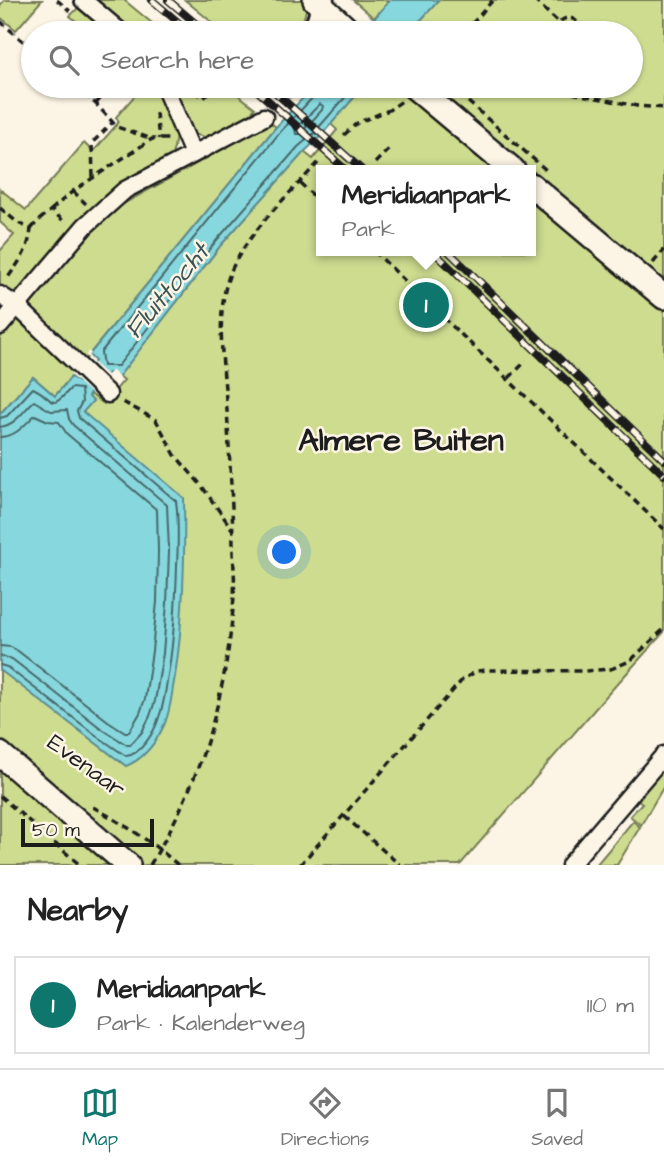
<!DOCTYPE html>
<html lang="en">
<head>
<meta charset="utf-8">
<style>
  :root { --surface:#fff; --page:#f2f2f2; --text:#222; --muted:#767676; --line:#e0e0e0; --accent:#0f766e }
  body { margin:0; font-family:"Architects Daughter",sans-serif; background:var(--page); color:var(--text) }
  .scale { position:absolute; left:21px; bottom:18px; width:133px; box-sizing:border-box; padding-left:7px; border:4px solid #1c1c1c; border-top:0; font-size:19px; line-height:24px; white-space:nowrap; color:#1c1c1c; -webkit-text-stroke:5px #fcf5e5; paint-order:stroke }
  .you { position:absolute; left:285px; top:553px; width:24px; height:24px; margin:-18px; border:5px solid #fff; border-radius:50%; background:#1a73e8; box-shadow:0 0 0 10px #1a73e833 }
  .badge { display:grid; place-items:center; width:46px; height:46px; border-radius:50%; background:var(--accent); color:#fff; font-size:23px; font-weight:700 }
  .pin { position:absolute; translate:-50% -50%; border:4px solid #fff; box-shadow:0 2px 7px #0006 }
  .popup { position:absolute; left:316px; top:165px; width:220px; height:91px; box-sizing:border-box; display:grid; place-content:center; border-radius:0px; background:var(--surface); filter:drop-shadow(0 2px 5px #0005); font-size:23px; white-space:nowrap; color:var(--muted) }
  .popup b { font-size:26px; color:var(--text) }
  .popup::after { content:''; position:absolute; left:50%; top:100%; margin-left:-14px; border:14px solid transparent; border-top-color:var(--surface) }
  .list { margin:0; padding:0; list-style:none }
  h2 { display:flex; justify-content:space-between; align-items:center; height:91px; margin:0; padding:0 28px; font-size:30px }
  h2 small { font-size:23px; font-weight:400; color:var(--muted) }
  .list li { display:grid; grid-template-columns:46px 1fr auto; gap:21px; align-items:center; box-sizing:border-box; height:98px; margin:0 14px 14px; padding:0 14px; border:2px solid var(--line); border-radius:0px }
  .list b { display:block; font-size:26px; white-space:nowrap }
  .list p { margin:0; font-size:23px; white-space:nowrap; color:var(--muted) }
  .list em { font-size:23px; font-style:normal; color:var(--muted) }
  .icon { flex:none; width:38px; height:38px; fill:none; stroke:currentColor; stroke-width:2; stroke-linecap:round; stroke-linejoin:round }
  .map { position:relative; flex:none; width:664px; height:865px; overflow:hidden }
  .search { position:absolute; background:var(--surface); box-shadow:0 2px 5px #0004; left:21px; right:21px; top:21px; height:77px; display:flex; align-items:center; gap:18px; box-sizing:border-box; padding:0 24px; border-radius:38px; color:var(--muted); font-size:26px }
  .sheet { height:203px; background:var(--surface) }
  nav { display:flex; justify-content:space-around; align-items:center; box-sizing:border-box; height:98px; border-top:2px solid var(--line); background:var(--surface); font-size:19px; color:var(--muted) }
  nav a { display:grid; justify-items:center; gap:4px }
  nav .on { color:var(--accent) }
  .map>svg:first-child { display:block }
</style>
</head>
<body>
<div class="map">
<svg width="664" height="865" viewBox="0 0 664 865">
  <rect width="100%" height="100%" fill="#fcf5e5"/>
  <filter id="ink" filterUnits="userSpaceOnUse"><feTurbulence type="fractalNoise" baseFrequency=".0143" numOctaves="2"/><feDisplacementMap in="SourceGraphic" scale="14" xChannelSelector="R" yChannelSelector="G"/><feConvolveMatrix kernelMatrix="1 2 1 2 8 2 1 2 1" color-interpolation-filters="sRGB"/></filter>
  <g filter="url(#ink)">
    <g fill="#cedc90" stroke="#757c56" stroke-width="2" fill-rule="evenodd">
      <polygon points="5,0 42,0 16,30 0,17 0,5"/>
      <polygon points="95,0 124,0 164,33 135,33"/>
      <polygon points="185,0 306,0 308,2 300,33 225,33"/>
      <polygon points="353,0 390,0 374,18"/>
      <path d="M439 0H664V632L608 694 460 865H0V525L90 419 83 412 90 394 104 404 124 380 119 376 221 245 304 152 313 159 337 130 331 124 364 86H631V33H409ZM321 170H531V251H321Z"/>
      <polygon points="78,8 108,33 76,33 81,26 70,16"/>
      <path d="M143 86H155L176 135 174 148 171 158 114 190 95 205 23 287C14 293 9 294 0 288V251L14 235 0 222V189L26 210 84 143 93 152 119 122 116 117Z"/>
      <path d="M172 86H227L255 108C246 121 219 131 205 137L197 135 193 131Z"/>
      <polygon points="269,121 276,127 55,396 33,377 0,414 0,338 91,233 123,204 254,132"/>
      <polygon points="664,765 664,786 641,825 630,816 642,803 636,798"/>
      <polygon points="633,821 640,827 617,865 596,865"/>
    </g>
    <g fill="#87d8de" stroke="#5c8d90" stroke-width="2">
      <polygon points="390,0 439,0 409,33 362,33"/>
      <path d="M314 86H364L318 139 304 152 221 245 119 376 108 373 88 396 93 401 83 412 184 498C185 557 184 617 175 676 172 691 171 708 165 723 157 741 144 759 126 766L0 670V414L33 377 55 396 71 377 78 382 95 361 89 355 276 127Z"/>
    </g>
    <g fill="#fcf5e5">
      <polygon points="370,18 388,33 358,33"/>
      <polygon points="88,351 91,353 88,358 107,375 112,370 121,379 110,376 93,395 69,374 72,373 77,377 91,361 86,356"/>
    </g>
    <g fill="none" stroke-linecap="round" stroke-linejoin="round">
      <g stroke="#47676a" stroke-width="2">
        <polyline points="318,86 317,93 281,131 101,352 103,366 118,366 216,241 298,147 313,134 355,86"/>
        <polygon points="320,104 323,106 322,110 300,134 296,134 295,129"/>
        <path d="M0 418 7 416 33 388C56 398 48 414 71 388L81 389 82 402 77 411 79 418 176 501C179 522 178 545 177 566 176 601 174 635 169 669 166 685 165 702 159 717 155 731 141 755 126 756L97 736 7 667 0 665"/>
        <path d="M0 427C16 425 23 411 34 401L51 411 67 410 69 419 73 425 167 505 169 551 167 603 163 653 155 701 150 716 142 732 130 745H127L102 729 12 659 0 656"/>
        <path d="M0 437C17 436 23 426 35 415L48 421 59 422 67 434 157 510 158 551 157 602 152 651 145 699 140 713 129 732H125L108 721 18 651 11 647 0 646"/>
      </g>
      <polyline stroke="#dad4c7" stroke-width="16" stroke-dasharray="16 8" stroke-linecap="butt" points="264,117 291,86"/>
      <g stroke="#1c1c1c" stroke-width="21">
        <g id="street">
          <polyline points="83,0 122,33"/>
          <polyline points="311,33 321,4 325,0"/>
          <polyline points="164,86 193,154"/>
          <polyline points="0,295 17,306 108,394"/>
          <polyline points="0,326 85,226 125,190 264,117"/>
          <polyline points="570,865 664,755"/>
        </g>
      </g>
      <g stroke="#1c1c1c" stroke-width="28">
        <g id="secondary">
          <polyline points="315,0 351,33"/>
          <polyline points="413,86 513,170"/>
          <polyline points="531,185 664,297"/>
          <polyline points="0,754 128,865"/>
        </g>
      </g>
      <g stroke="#1c1c1c" stroke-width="3.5" stroke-dasharray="7 5" stroke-linecap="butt">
        <polyline points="57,0 70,11"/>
        <polyline points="534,0 558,22"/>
        <polyline points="0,21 33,50"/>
        <polyline points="261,33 262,33"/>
        <polyline points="464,33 493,0"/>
        <path d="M556 33C557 13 580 13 581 33"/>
        <polyline points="75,86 96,104 117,127 152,139"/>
        <polyline points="450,86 546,170"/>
        <polyline points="537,86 637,106 664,108"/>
        <polyline points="183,90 195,91 204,98 215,86"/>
        <polyline points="96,104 101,97"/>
        <polyline points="156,113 159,139"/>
        <polyline points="344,135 357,123 389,110 402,101"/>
        <polyline points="375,163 389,149"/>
        <polyline points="93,177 92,143 113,122"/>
        <polyline points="300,183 321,203"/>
        <polyline points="73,191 86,204"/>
        <path d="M0 208 18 223 31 229C29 250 18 264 6 280"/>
        <polyline points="51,210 73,191 152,139 169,139"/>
        <polyline points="31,229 38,221 51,210 66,223"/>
        <polyline points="374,251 664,529"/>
        <polyline points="653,263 664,250"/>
        <polyline points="509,378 526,361"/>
        <polyline points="123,402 156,420 175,455 201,485 232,529"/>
        <polyline points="0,796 80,865"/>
        <path d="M93 807C124 824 152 842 178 865"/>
        <polyline points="344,816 400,865"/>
        <path d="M150 865C202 780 227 695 234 596 235 582 234 567 233 553 233 511 230 469 228 426 226 381 214 323 228 279 241 239 289 194 318 163"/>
        <polyline points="300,865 463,679 477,671 488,670 584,671 611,669 630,661 664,629"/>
      </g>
      <use href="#street" stroke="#fcf5e5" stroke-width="16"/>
      <use href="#secondary" stroke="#fcf5e5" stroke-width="23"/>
      <g stroke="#1c1c1c" stroke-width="8">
        <g id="rail">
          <polyline points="152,0 191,33"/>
          <polyline points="168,0 207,33"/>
          <polyline points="252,86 346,170"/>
          <polyline points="268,86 362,170"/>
          <polyline points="433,251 664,475"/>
          <polyline points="448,251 664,460"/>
        </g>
      </g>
      <use href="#rail" stroke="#fcf5e5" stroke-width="5" stroke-dasharray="16" stroke-linecap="butt"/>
    </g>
  </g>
  <g text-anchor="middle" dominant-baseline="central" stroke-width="5" stroke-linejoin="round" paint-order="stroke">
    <g font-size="24" fill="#1c1c1c" stroke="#fcf5e5">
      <text transform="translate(86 766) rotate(36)">Evenaar</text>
    </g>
    <g font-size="26" font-style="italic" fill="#3c5456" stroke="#fcf5e5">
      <text transform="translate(167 291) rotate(-50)">Fluittocht</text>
    </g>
    <g font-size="32" font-weight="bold" fill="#1c1c1c" stroke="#fcf5e5">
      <text x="401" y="440">Almere Buiten</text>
    </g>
  </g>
</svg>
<div class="scale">50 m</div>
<div class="you"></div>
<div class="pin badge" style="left:426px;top:305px">1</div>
<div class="popup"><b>Meridiaanpark</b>Park</div>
<div class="search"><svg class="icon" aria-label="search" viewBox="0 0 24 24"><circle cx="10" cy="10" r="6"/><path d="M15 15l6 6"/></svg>Search here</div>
</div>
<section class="sheet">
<h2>Nearby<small></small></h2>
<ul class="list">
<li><span class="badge">1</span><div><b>Meridiaanpark</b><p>Park · Kalenderweg</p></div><em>110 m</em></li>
</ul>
</section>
<nav>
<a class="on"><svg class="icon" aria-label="map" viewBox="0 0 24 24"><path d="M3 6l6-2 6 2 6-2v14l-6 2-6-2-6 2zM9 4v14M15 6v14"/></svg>Map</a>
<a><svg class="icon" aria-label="directions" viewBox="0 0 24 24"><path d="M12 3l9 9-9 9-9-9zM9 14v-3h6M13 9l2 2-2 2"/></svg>Directions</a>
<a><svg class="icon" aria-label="saved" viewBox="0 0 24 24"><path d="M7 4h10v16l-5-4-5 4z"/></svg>Saved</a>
</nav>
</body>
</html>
